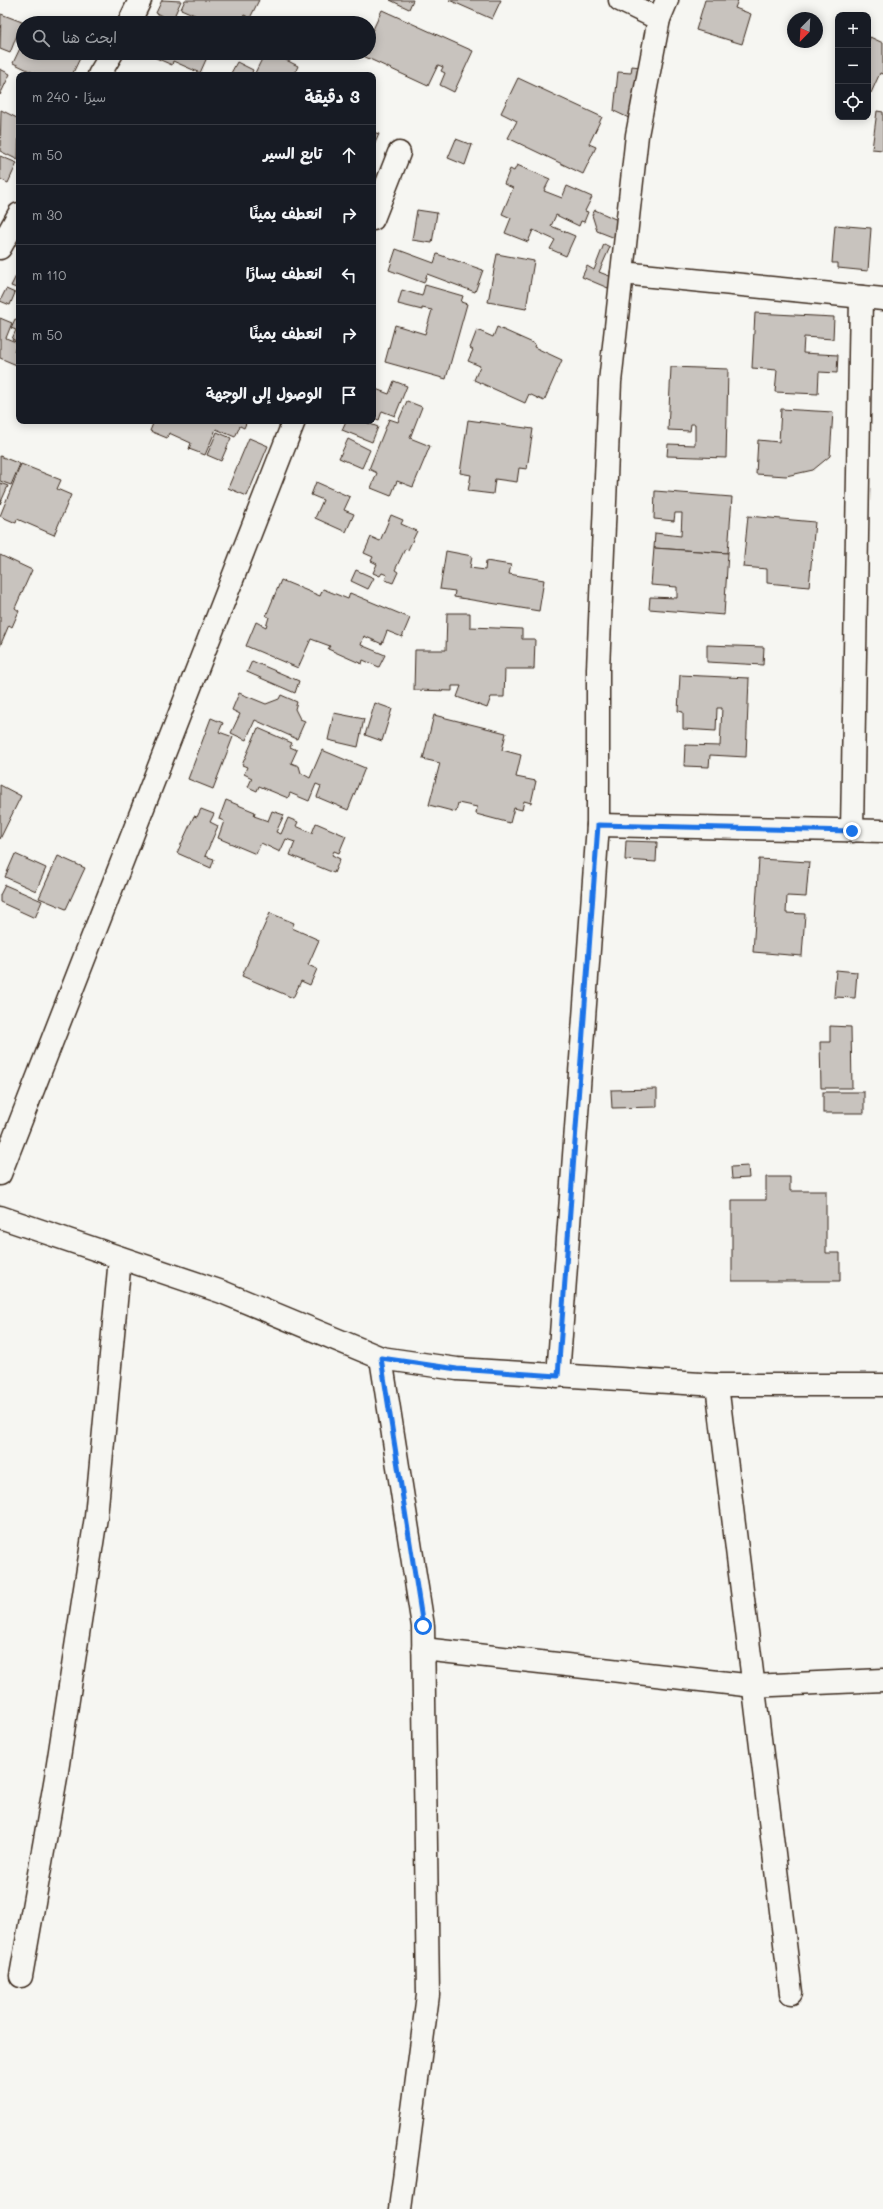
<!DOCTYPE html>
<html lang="ar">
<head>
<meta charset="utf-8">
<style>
  :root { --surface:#171b24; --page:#20242c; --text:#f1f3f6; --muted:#9ea1a6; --line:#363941 }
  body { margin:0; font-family:Mali,"Playpen Sans Arabic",sans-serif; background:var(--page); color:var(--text); direction:rtl }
  .controls { position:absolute; right:12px; top:12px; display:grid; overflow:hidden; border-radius:8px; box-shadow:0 2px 10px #0003 }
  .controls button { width:36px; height:36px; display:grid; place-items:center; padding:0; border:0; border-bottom:1px solid var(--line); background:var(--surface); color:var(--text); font:20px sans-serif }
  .compass { position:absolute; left:787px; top:12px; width:36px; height:36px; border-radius:50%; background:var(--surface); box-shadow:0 2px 10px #0003; rotate:204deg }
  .stop { position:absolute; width:12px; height:12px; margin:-9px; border:3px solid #1a73e8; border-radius:50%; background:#fff }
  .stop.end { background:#1a73e8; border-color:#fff; box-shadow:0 1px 4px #0008 }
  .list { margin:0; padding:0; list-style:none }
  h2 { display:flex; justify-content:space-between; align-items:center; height:52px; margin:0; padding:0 16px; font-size:17px }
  h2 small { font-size:13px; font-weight:400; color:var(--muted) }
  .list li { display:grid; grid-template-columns:26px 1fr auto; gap:12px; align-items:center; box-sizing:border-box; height:60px; padding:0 16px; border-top:1px solid var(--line) }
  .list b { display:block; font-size:15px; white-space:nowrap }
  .list em { font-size:13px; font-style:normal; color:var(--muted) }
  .icon { flex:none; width:22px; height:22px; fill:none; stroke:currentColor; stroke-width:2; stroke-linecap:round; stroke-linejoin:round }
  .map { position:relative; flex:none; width:883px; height:2209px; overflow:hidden; direction:ltr }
  .search { position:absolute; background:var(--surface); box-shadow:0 2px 10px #0003; left:16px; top:16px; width:360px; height:44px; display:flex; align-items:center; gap:10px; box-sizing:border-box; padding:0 14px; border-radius:22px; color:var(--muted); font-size:15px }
  .panel { position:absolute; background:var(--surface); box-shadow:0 2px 10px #0003; left:16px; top:72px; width:360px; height:352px; border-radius:8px; direction:rtl }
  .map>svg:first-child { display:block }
</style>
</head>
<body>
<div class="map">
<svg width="883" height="2209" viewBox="0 0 883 2209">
  <rect width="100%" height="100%" fill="#f6f6f2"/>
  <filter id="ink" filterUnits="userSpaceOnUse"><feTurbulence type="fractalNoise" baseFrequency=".025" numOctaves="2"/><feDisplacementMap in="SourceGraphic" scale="8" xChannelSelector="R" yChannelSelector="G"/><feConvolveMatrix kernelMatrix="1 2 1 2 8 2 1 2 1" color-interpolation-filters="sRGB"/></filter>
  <g filter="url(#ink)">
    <g fill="#c8c3be" stroke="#3b2a1e">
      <polygon points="162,0 181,1 172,21 156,13"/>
      <polygon points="185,0 259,0 250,18 244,15 240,23 213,23 181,9"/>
      <polygon points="390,0 413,0 409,9"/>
      <polygon points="449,0 501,0 492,19"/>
      <polygon points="705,0 738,0 735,8 751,14 742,44 696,30"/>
      <polygon points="382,10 473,51 454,92 440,85 445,73 441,71 443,67 438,65 428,86 361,55 362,53 369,53 369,38"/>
      <polygon points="1,14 22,22 10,53 0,49"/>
      <polygon points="186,14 205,23 182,23"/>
      <polygon points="870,37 883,43 883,74 880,73 871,93 868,91 868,43"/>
      <polygon points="23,42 23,53 82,54 72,75 38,75 13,63"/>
      <polygon points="209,53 200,73 173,61 172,65 147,54"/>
      <polygon points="244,53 254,53 252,57"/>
      <polygon points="265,53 272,53 298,66 294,75 254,75"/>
      <polygon points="237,62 253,70 251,75 230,75"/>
      <polygon points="632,66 640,67 633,120 614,111 618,72 631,73"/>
      <polygon points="0,69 10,74 0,95"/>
      <polygon points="518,78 602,117 589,144 596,147 583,174 508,138 517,121 501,113"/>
      <polygon points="1,110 19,119 18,160 0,151"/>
      <polygon points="877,111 883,112 883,150 872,149"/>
      <polygon points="373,132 379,134 373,148"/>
      <polygon points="456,139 472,145 465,165 448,158"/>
      <polygon points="0,156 17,163 8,183 0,179"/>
      <polygon points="517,165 550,179 544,191 562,198 567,186 592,197 585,211 588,212 584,222 581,221 579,226 556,215 551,226 575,236 566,256 550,249 555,240 533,230 528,242 505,233 511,218 502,214 513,188 504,184 510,169 514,171"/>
      <polygon points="417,210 437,213 432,243 412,240"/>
      <polygon points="595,210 622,222 615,238 597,231 592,215"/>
      <polygon points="835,225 871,228 868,271 838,268 838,263 832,263"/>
      <polygon points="604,244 610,247 599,272 612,277 608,288 582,277 587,266 594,270"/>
      <polygon points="396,249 434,263 437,254 483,270 475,292 427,274 424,283 389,270"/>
      <polygon points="497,254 534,261 526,309 488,302"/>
      <polygon points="19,270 19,289 11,286"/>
      <polygon points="425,285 463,296 461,302 467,304 446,379 385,362 395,325 425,334 432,310 422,308 422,310 398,304 402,290 422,296"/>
      <polygon points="6,289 15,293 10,305 0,301"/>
      <polygon points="755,313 834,317 833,339 804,337 803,353 838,355 837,373 819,372 818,394 775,392 777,370 752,368"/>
      <polygon points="0,318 12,323 6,338 18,343 14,351 19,354 19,366 0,358"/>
      <polygon points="15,319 19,320 19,342 12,339 16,330 11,328"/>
      <polygon points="497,327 535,344 534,347 562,360 544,401 529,394 525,403 474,380 480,366 468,361 473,350 470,348 477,330 493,337"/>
      <polygon points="671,367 728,369 726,458 667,456 668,444 695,445 695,424 691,424 690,431 668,430"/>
      <polygon points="394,381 407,386 395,416 382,411 379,420 373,418 373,388 389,394"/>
      <polygon points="407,401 422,407 410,438 430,446 413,487 397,481 391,496 371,488 377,473 369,469 389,419 398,422"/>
      <polygon points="781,409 833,412 830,456 813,470 786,476 756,474 758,440 779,442"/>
      <polygon points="468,420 533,429 527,469 519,468 517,482 495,479 493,494 468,491 471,475 460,473"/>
      <polygon points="154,421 247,421 244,428 240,426 235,437 216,429 205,455 189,449 191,443 169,433 167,438 150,431"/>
      <polygon points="346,421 363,421 378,427 372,442 342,430"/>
      <polygon points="217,432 231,438 221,461 207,455"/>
      <polygon points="249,438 268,446 247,496 228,488"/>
      <polygon points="348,439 370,450 362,468 339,458"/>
      <polygon points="0,456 20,464 11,485 0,481"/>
      <polygon points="21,464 61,480 57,489 71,495 54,535 17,519 16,523 0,516"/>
      <polygon points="316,482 350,497 344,510 354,514 346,532 315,518 323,500 311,495"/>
      <polygon points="0,483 8,486 0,504"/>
      <polygon points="655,491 732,497 728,553 654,548 655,533 681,536 682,513 675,513 674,521 654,519"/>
      <polygon points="391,515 403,520 401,524 417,531 408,550 405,549 395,570 398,572 393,583 385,580 387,575 382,573 380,576 373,573 377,564 371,561 373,557 364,553 371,537 380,541"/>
      <polygon points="748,516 815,522 809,587 767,583 767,569 743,567"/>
      <polygon points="654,548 728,553 724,615 649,609 650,597 677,598 677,587 651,585"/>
      <polygon points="446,551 472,556 470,568 485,570 486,561 511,565 509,574 544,580 539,611 454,597 455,591 440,589"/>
      <polygon points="0,555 32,570 15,608 19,611 12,627 9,625 0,646"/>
      <polygon points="356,570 374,578 368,589 351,581"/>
      <polygon points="281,580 320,596 323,589 348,599 350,593 410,618 402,637 387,631 382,644 364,636 361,645 385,655 379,667 363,660 362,664 328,649 330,646 311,639 298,668 246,646 256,622 266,627 269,617 266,616"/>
      <polygon points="447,613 470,613 470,627 522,629 522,639 535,639 534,669 505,669 504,697 491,697 487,708 457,697 461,686 452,686 452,691 414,690 415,650 446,650"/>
      <polygon points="707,645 764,647 763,665 707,662"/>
      <polygon points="252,661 299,681 295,693 247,672"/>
      <polygon points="680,675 749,678 746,757 710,755 709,767 684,766 685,745 720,746 722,708 717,708 716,731 683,729 683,712 678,711"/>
      <polygon points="239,693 266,704 279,699 281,695 297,702 295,709 300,719 305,721 297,739 255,720 246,740 231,733 240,714 232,710"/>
      <polygon points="375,703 392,709 382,741 365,735"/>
      <polygon points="334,713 364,719 358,747 328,740"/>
      <polygon points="434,715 506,733 502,750 521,755 516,777 536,781 531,803 524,801 522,810 514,808 510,823 476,814 477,807 458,803 456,812 429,805 440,763 423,759"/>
      <polygon points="211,718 223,723 219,732 233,737 213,789 188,779"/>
      <polygon points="258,728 292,743 290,747 297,750 291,763 299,766 301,773 310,778 322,750 365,768 348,810 317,797 321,786 316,784 309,801 290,793 288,798 259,786 257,791 248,787 252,778 244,774 247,767 242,765"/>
      <polygon points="0,785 21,796 0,839"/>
      <polygon points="226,800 255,812 254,816 268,821 272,811 284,815 276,832 281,834 288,818 298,822 296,826 312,833 316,823 346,836 339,853 334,851 332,855 340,859 334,873 290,855 295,842 286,839 280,852 261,843 256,854 218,838 224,821 219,819"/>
      <polygon points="201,809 214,814 210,822 218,826 205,856 214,859 211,868 177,853 194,816 197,817"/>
      <polygon points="626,841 657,842 656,862 625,860"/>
      <polygon points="15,854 46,868 36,891 5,877"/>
      <polygon points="58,856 85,868 66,909 39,898"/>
      <polygon points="759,859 809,862 806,897 787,896 786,913 805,914 802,956 753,952"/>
      <polygon points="5,885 42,901 35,918 0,902 0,895"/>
      <polygon points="270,913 294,923 292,928 319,940 308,965 317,969 310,985 301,981 293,998 242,976"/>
      <polygon points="836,970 857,972 855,998 834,997"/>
      <polygon points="830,1026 851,1027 852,1088 821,1088 820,1042 830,1042"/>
      <polygon points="657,1089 657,1107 612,1108 611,1090"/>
      <rect x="823" y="1092" width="41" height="21"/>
      <polygon points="748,1166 749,1178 732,1179 731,1167"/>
      <polygon points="766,1177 790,1177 790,1191 826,1191 826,1253 840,1253 840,1281 732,1281 732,1200 766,1200"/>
    </g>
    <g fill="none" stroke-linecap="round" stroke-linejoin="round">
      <g stroke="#3b2a1e" stroke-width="25">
        <g id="minor">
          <polyline points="620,0 659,19"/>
          <polyline points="129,23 140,0"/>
          <polyline points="99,75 112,53"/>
          <polyline points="373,219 399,153"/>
          <polyline points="0,248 19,214"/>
          <polyline points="622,273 883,299"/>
          <polyline points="598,825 883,831"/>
          <polyline points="852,831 861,297"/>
          <polyline points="0,1174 294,421"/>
          <polyline points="0,1217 222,1292 381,1358 457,1369 717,1385 883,1385"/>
          <polyline points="381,1358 423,1626 428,1995 400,2209"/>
          <polyline points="558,1376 598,825 598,669 610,382 637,135 659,19 667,0"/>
          <polyline points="717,1385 791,1993"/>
          <polyline points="423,1649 754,1686 883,1680"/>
          <polyline points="21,1976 56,1777 96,1517 120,1258"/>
        </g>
      </g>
      <use href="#minor" stroke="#f6f6f2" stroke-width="22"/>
    </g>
  </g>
  <g fill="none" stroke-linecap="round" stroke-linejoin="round" filter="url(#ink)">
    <polyline stroke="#1a73e8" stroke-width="5" points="423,1626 381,1358 457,1369 558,1376 598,825 852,831"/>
  </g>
</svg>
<div class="controls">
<button>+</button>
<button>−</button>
<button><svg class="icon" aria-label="locate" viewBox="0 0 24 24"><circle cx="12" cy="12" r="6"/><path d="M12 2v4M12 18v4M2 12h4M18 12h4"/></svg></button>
</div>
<svg class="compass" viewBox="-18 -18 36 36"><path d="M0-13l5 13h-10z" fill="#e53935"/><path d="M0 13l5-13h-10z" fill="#9ea1a6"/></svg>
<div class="stop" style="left:423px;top:1626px"></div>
<div class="stop end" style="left:852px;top:831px"></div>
<div class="search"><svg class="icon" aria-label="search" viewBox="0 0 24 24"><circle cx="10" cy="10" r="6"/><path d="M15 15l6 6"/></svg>ابحث هنا</div>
<section class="panel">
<h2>3 دقيقة<small>سيرًا · 240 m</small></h2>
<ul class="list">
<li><svg class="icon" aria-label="ahead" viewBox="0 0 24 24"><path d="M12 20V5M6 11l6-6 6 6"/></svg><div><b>تابع السير</b></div><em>50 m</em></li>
<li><svg class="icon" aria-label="right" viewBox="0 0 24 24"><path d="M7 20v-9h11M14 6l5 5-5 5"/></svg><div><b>انعطف يمينًا</b></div><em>30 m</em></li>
<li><svg class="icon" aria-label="left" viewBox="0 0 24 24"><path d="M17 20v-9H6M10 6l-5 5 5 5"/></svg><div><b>انعطف يسارًا</b></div><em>110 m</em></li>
<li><svg class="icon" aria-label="right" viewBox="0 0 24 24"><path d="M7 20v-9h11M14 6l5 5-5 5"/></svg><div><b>انعطف يمينًا</b></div><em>50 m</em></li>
<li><svg class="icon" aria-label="arrive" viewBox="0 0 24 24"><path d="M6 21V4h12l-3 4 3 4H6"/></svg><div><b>الوصول إلى الوجهة</b></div></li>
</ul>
</section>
</div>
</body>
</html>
